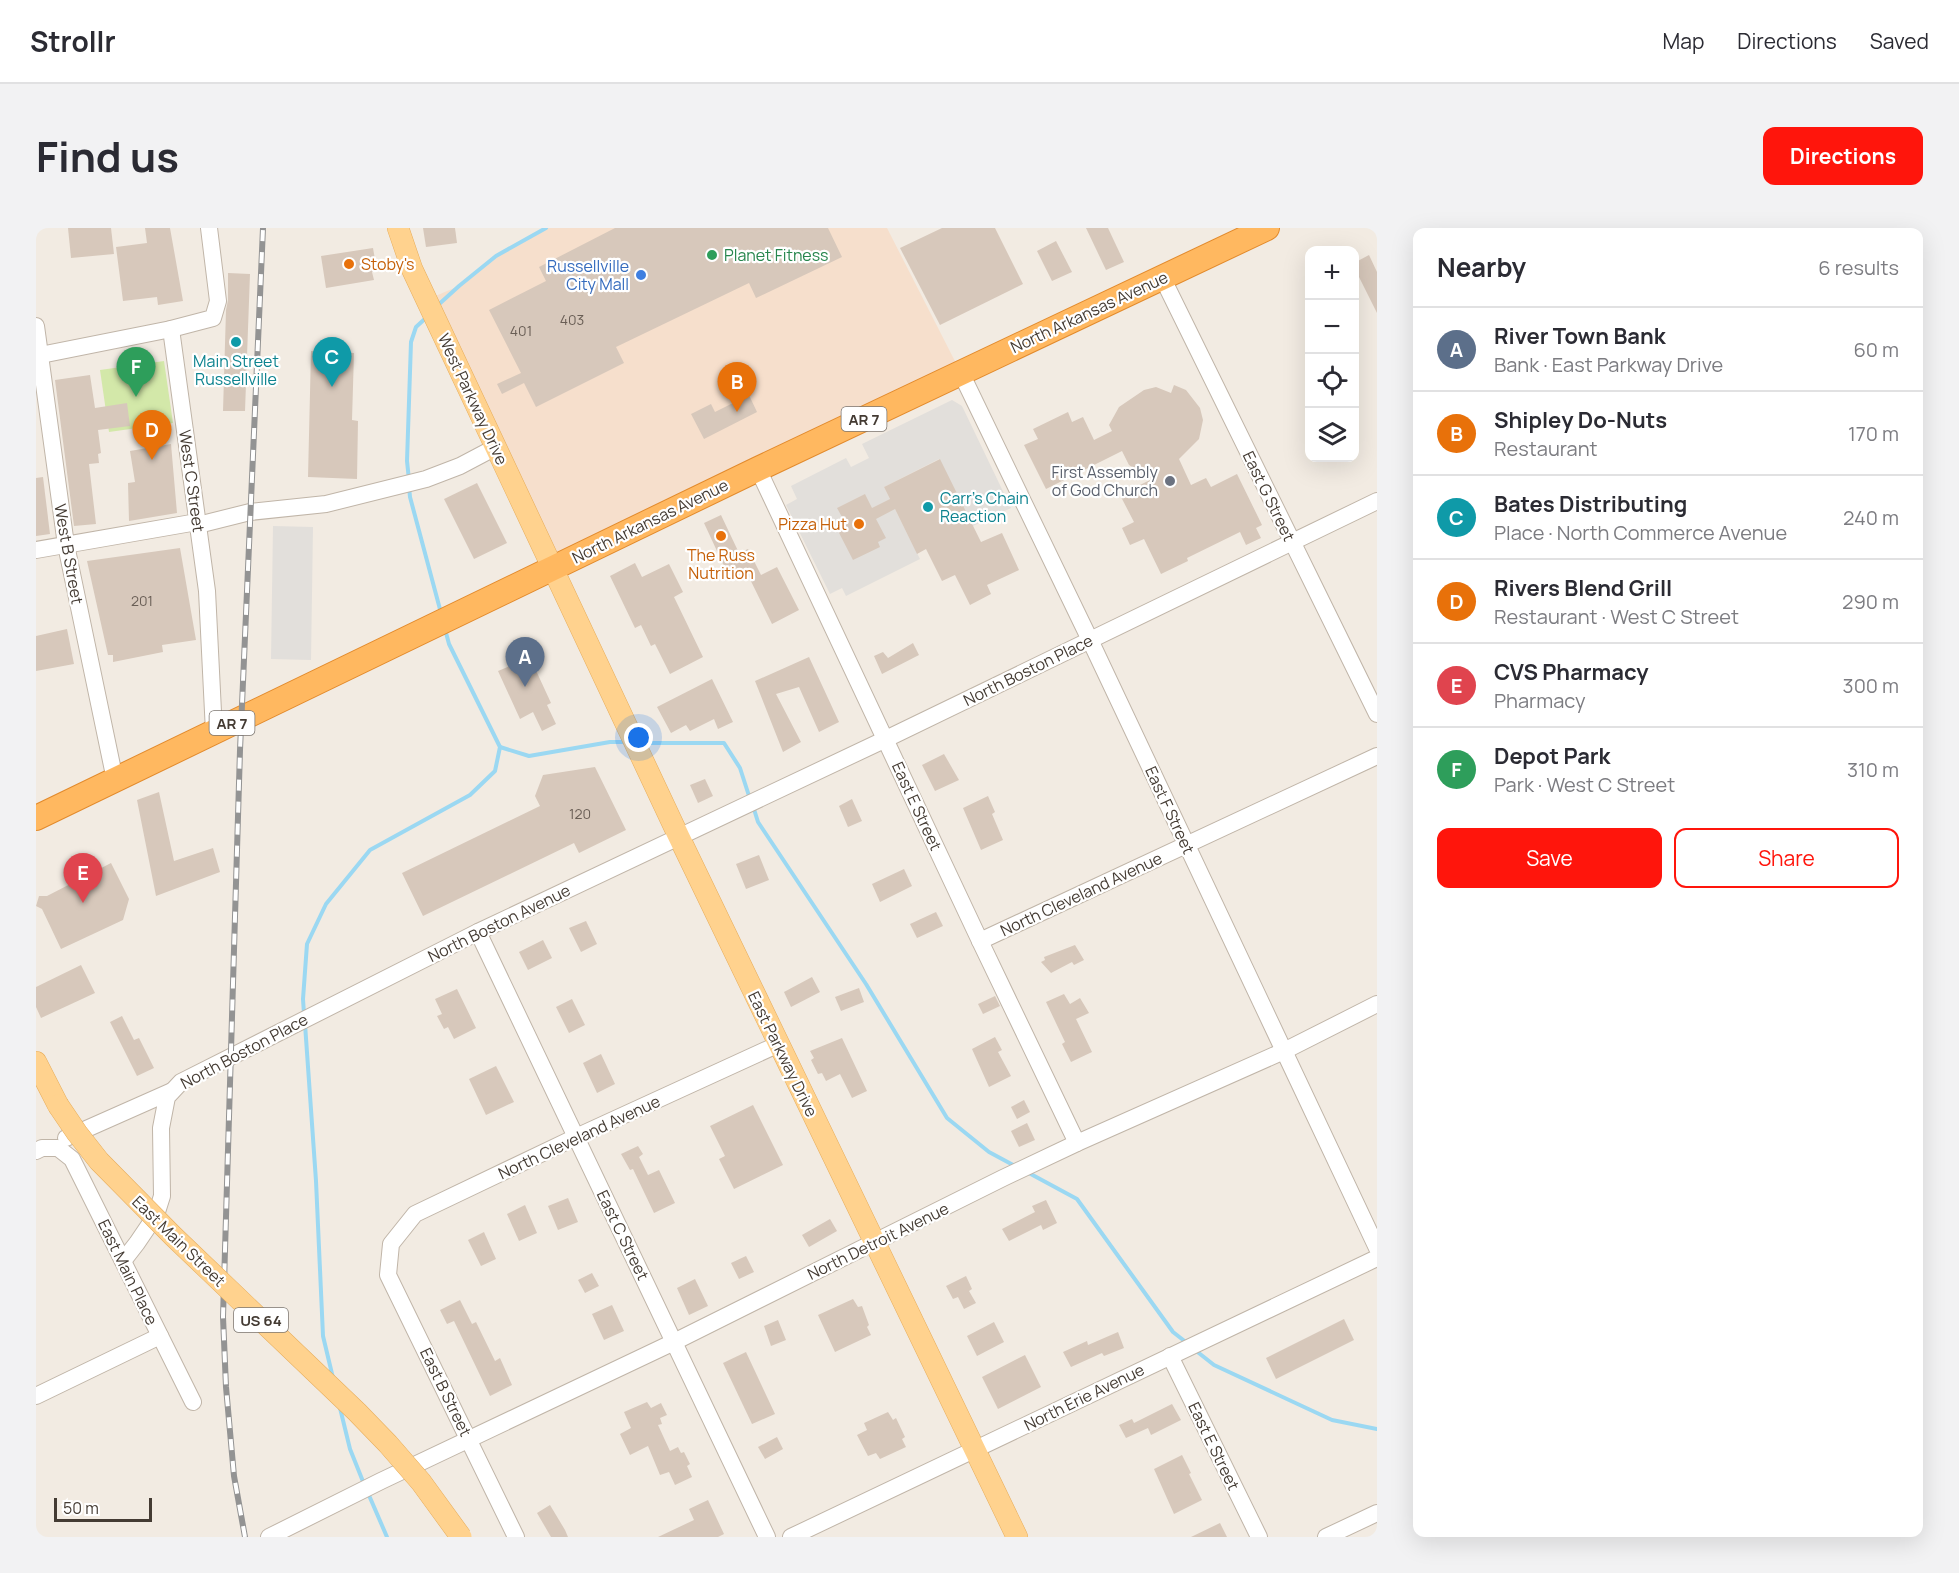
<!DOCTYPE html>
<html lang="en">
<head>
<meta charset="utf-8">
<style>
  :root { --surface:#fff; --page:#f2f2f3; --text:#2b2b33; --muted:#7c7c81; --line:#e1e1e2; --accent:#ff150c }
  body { margin:0; font-family:Manrope,sans-serif; background:var(--page); color:var(--text) }
  .controls { position:absolute; right:18px; top:18px; display:grid; overflow:hidden; border-radius:12px; box-shadow:0 6px 24px #0002 }
  .controls button { width:54px; height:54px; display:grid; place-items:center; padding:0; border:0; border-bottom:2px solid var(--line); background:var(--surface); color:var(--text); font:30px sans-serif }
  .scale { position:absolute; left:18px; bottom:15px; width:98px; box-sizing:border-box; padding-left:6px; border:3px solid #443b33; border-top:0; font-size:16px; line-height:21px; white-space:nowrap; color:#443b33; -webkit-text-stroke:4px #fff; paint-order:stroke }
  .you { position:absolute; left:603px; top:510px; width:21px; height:21px; margin:-15px; border:4px solid #fff; border-radius:50%; background:#1a73e8; box-shadow:0 0 0 9px #1a73e833 }
  .badge { display:grid; place-items:center; width:39px; height:39px; border-radius:50%; background:var(--accent); color:#fff; font-size:20px; font-weight:700 }
  .pin { position:absolute; translate:-50% -50px; filter:drop-shadow(0 2px 3px #0008) }
  .pin::after { content:''; position:absolute; top:32px; width:21px; height:18px; background:inherit; clip-path:polygon(0 0,100% 0,50% 100%) }
  .list { margin:0; padding:0; list-style:none }
  h2 { display:flex; justify-content:space-between; align-items:center; height:78px; margin:0; padding:0 24px; font-size:26px }
  h2 small { font-size:20px; font-weight:400; color:var(--muted) }
  .list li { display:grid; grid-template-columns:39px 1fr auto; gap:18px; align-items:center; box-sizing:border-box; height:84px; padding:0 24px; border-top:2px solid var(--line) }
  .list b { display:block; font-size:22px; white-space:nowrap }
  .list p { margin:0; font-size:20px; white-space:nowrap; color:var(--muted) }
  .list em { font-size:20px; font-style:normal; color:var(--muted) }
  .actions { display:flex; gap:12px; padding:18px 24px }
  .actions a { flex:1; padding:14px 0; border:2px solid var(--accent); border-radius:12px; text-align:center; font-size:21px; color:var(--accent) }
  .actions .main { background:var(--accent); color:#fff }
  .icon { flex:none; width:33px; height:33px; fill:none; stroke:currentColor; stroke-width:2; stroke-linecap:round; stroke-linejoin:round }
  .map { position:relative; flex:none; width:1341px; height:1309px; overflow:hidden; border-radius:12px }
  header { display:flex; align-items:center; gap:36px; box-sizing:border-box; height:84px; padding:0 30px; background:var(--surface); border-bottom:2px solid var(--line) }
  header strong { font-size:28px }
  nav { display:flex; gap:33px; margin-inline-start:auto; font-size:21px }
  .intro { display:flex; align-items:center; justify-content:space-between; box-sizing:border-box; height:144px; padding:0 36px }
  h1 { margin:0; font-size:42px }
  .button { padding:15px 27px; border-radius:12px; background:var(--accent); color:#fff; font-size:21px; font-weight:700 }
  main { display:flex; gap:36px; padding:0 36px }
  aside { flex:1; background:var(--surface); border-radius:12px; box-shadow:0 6px 24px #0002 }
  .map>svg:first-child { display:block }
</style>
</head>
<body>
<header>
<strong>Strollr</strong>
<nav><a>Map</a><a>Directions</a><a>Saved</a></nav>
</header>
<div class="intro"><h1>Find us</h1><a class="button">Directions</a></div>
<main>
<div class="map">
<svg width="1341" height="1309" viewBox="0 0 1341 1309">
  <rect width="100%" height="100%" fill="#f2ebe2"/>
  <polygon fill="#f6dfcc" points="510,0 851,0 925,145 518,340 390,72 423,58 460,28"/>
  <polygon fill="#d3e8a9" points="128,133 137,195 73,204 64,142"/>
  <g fill="#e2dfdb">
    <polygon points="916,172 926,178 975,280 937,298 903,231 848,259 884,331 810,368 806,360 794,366 750,277 761,271 755,258 810,230 815,239 833,230 826,216"/>
    <polygon points="237,298 277,299 275,432 235,431"/>
  </g>
  <g fill="none" stroke-linecap="round" stroke-linejoin="round">
    <g stroke="#9bd8f2" stroke-width="4">
      <polyline points="401,78 423,58 460,28 510,0"/>
      <polyline points="373,252 371,233 375,114 380,99 392,88"/>
      <polyline points="373,259 374,269 405,385"/>
      <polyline points="605,515 688,515 704,540 714,571"/>
      <polyline points="464,519 493,528 574,514 592,514"/>
      <polyline points="717,578 722,594 830,756 911,890 953,924 979,938"/>
      <polyline points="268,786 267,771 271,716 290,676 334,622 434,567 459,543 464,519 413,416 409,401"/>
      <polyline points="269,796 280,953 287,1108 297,1150"/>
      <polyline points="991,944 1041,971 1137,1104 1151,1115"/>
      <polyline points="1159,1122 1178,1137 1296,1192 1341,1201"/>
      <polyline points="304,1180 314,1221 328,1256"/>
      <polyline points="332,1265 351,1309"/>
    </g>
  </g>
  <g fill="#d7c8bb">
    <polygon points="32,0 75,0 78,26 35,30"/>
    <polygon points="109,0 134,0 147,73 122,77 121,69 87,73 80,19 111,15"/>
    <polygon points="387,0 419,0 421,15 390,19"/>
    <polygon points="579,0 792,0 806,29 720,70 713,55 580,119 588,135 500,179 488,155 466,166 461,156 485,145 453,82 510,53 503,39"/>
    <polygon points="906,0 959,0 987,56 904,97 864,20"/>
    <polygon points="1050,0 1072,0 1088,34 1070,42"/>
    <polygon points="1020,13 1036,44 1016,53 1001,23"/>
    <polygon points="337,20 341,43 336,44 338,52 290,60 285,28"/>
    <polygon points="1333,27 1341,44 1341,85 1322,47 1318,49 1318,35"/>
    <polygon points="192,45 214,46 209,183 187,183 190,82 192,72"/>
    <polygon points="275,123 318,125 316,192 322,193 321,251 272,249"/>
    <polygon points="54,147 59,180 91,175 94,198 62,202 65,225 62,226 63,235 53,236 60,296 38,298 19,152"/>
    <polygon points="1138,157 1150,162 1164,180 1167,192 1163,211 1143,231 1155,257 1170,250 1175,259 1201,246 1226,297 1220,300 1225,310 1210,317 1204,304 1151,330 1152,333 1125,346 1108,311 1094,317 1086,300 1098,294 1084,267 1116,251 1093,237 1086,223 1010,261 988,217 1002,211 997,201 1032,184 1036,194 1047,189 1058,212 1076,203 1073,197 1083,179 1108,162 1120,159 1135,165"/>
    <polygon points="713,167 721,184 668,211 655,186 675,176 679,184"/>
    <polygon points="135,216 141,285 93,293 92,255 99,254 94,223"/>
    <polygon points="904,231 945,314 966,305 983,342 951,357 955,366 934,377 919,347 906,353 890,321 881,326 859,281 840,291 850,310 842,314 844,319 817,332 801,301 806,289 801,280 829,266 836,280 854,271 848,259"/>
    <polygon points="7,249 14,306 0,308 0,250"/>
    <polygon points="441,255 471,315 438,331 408,271"/>
    <polygon points="685,287 703,325 712,321 725,347 741,339 763,382 736,396 709,341 693,349 668,295"/>
    <polygon points="144,320 160,412 126,417 127,424 77,434 77,427 72,427 51,333"/>
    <polygon points="599,335 606,349 633,336 647,364 638,369 667,429 634,446 619,416 615,418 605,397 599,400 574,348"/>
    <polygon points="31,401 38,436 0,443 0,408"/>
    <polygon points="877,415 883,427 846,446 838,428 847,424 852,430"/>
    <polygon points="773,429 803,494 783,504 763,459 740,466 765,514 747,524 719,453"/>
    <polygon points="486,433 489,440 497,436 515,475 511,477 520,496 506,503 497,484 484,491 462,443"/>
    <polygon points="676,451 697,494 682,501 678,491 654,503 650,497 635,505 621,479"/>
    <polygon points="908,526 923,552 899,563 886,537"/>
    <polygon points="559,539 590,602 543,625 538,615 387,688 366,645 504,578 499,568 507,547"/>
    <polygon points="669,551 677,568 662,575 654,557"/>
    <polygon points="123,564 138,633 177,620 184,644 120,668 101,572"/>
    <polygon points="952,568 959,584 956,586 967,612 945,622 927,580"/>
    <polygon points="816,571 826,593 812,599 803,578"/>
    <polygon points="723,627 733,652 710,661 700,636"/>
    <polygon points="75,635 93,671 87,692 25,721 6,681 0,678 3,668 11,668"/>
    <polygon points="868,641 876,658 844,674 836,656"/>
    <polygon points="900,684 907,698 881,710 874,696"/>
    <polygon points="550,693 561,716 545,724 533,700"/>
    <polygon points="507,712 516,730 492,742 483,724"/>
    <polygon points="1039,717 1048,732 1038,737 1036,734 1015,745 1005,734 1009,732 1008,729"/>
    <polygon points="45,737 59,765 5,790 0,779 0,759"/>
    <polygon points="776,749 784,764 755,779 748,764"/>
    <polygon points="823,760 828,774 805,783 799,769"/>
    <polygon points="421,761 440,800 418,811 412,799 408,801 401,788 406,786 399,771"/>
    <polygon points="1028,766 1034,776 1044,770 1053,785 1040,791 1056,824 1035,834 1026,816 1029,814 1010,774"/>
    <polygon points="959,768 964,778 947,786 942,776"/>
    <polygon points="536,771 549,797 533,805 520,779"/>
    <polygon points="86,788 98,812 103,810 118,840 101,848 74,794"/>
    <polygon points="959,809 966,822 962,824 975,848 953,859 936,821"/>
    <polygon points="806,810 831,863 816,870 804,846 790,853 786,845 782,846 775,832 778,830 774,823"/>
    <polygon points="565,826 579,856 561,865 547,835"/>
    <polygon points="460,838 478,874 450,887 433,851"/>
    <polygon points="988,872 994,884 981,891 975,879"/>
    <polygon points="717,877 747,937 698,961 683,931 689,928 674,898"/>
    <polygon points="991,895 999,912 983,919 975,903"/>
    <polygon points="602,918 607,926 603,929 612,947 623,942 639,975 618,985 597,941 594,942 585,926"/>
    <polygon points="532,970 542,994 522,1002 512,978"/>
    <polygon points="1010,972 1021,995 1007,1002 1005,997 973,1013 966,1001 999,984 996,978"/>
    <polygon points="489,977 501,1005 483,1013 471,986"/>
    <polygon points="794,991 801,1003 773,1019 766,1007"/>
    <polygon points="448,1004 460,1031 445,1038 432,1012"/>
    <polygon points="710,1028 718,1044 703,1051 695,1035"/>
    <polygon points="556,1045 563,1058 549,1065 542,1052"/>
    <polygon points="930,1048 936,1061 933,1063 940,1075 928,1081 922,1069 917,1071 910,1058"/>
    <polygon points="659,1051 672,1078 653,1087 641,1060"/>
    <polygon points="817,1071 822,1079 826,1078 833,1097 831,1099 835,1107 799,1124 782,1087"/>
    <polygon points="424,1072 436,1096 440,1094 459,1133 464,1130 476,1157 454,1168 418,1093 411,1096 404,1082"/>
    <polygon points="576,1077 588,1103 568,1112 556,1086"/>
    <polygon points="1308,1091 1318,1112 1240,1151 1230,1130"/>
    <polygon points="742,1092 750,1112 735,1118 728,1098"/>
    <polygon points="958,1094 968,1114 941,1128 931,1108"/>
    <polygon points="1082,1104 1088,1120 1068,1128 1066,1125 1035,1139 1027,1124 1051,1113 1052,1117"/>
    <polygon points="710,1124 739,1186 716,1196 687,1135"/>
    <polygon points="989,1127 1005,1159 962,1181 946,1149"/>
    <polygon points="611,1174 615,1180 625,1175 631,1187 624,1190 626,1196 622,1197 634,1223 642,1219 645,1225 648,1224 654,1236 651,1238 656,1249 639,1257 633,1244 624,1247 612,1218 594,1227 584,1206 595,1200 588,1184"/>
    <polygon points="1136,1176 1145,1192 1115,1207 1112,1200 1090,1210 1083,1197 1096,1191 1098,1195"/>
    <polygon points="852,1184 857,1192 860,1190 869,1209 866,1211 870,1219 844,1231 840,1225 832,1228 821,1207 831,1202 828,1195"/>
    <polygon points="741,1209 747,1221 729,1231 722,1219"/>
    <polygon points="1146,1227 1155,1245 1153,1246 1166,1272 1138,1286 1118,1241"/>
    <polygon points="672,1272 688,1306 682,1309 622,1309 658,1292 653,1281"/>
    <polygon points="514,1277 529,1302 532,1309 515,1309 501,1285"/>
    <polygon points="1184,1295 1191,1309 1155,1309"/>
  </g>
  <g fill="none" stroke-linecap="round" stroke-linejoin="round">
    <g stroke="#c0b5a8" stroke-width="18">
      <g id="minor">
        <polyline points="1126,49 1341,486"/>
        <polyline points="0,98 30,317 79,552"/>
        <polyline points="135,101 171,363 178,504"/>
        <polyline points="0,128 135,101 177,90 182,73 173,0"/>
        <polyline points="925,145 1054,412 1341,1020"/>
        <polyline points="722,241 944,713 1041,915"/>
        <polyline points="0,322 161,294 166,296 214,284 290,276 390,251 424,238 460,219"/>
        <polyline points="442,704 731,1309"/>
        <polyline points="944,713 1341,528"/>
        <polyline points="30,910 136,863"/>
        <polyline points="0,923 6,920 22,920 36,931 157,1174"/>
        <polyline points="87,1033 101,1015 120,987 126,968 125,900 131,869 145,854 442,704 850,511 1341,273"/>
        <polyline points="1134,1128 1223,1309"/>
        <polyline points="0,1168 124,1108"/>
        <polyline points="233,1309 345,1253 638,1114 967,950 1041,915 1248,823 1341,776"/>
        <polyline points="480,1309 352,1047 355,1016 379,986 540,909 743,816"/>
        <polyline points="755,1309 1341,1030"/>
        <polyline points="1290,1309 1341,1285"/>
      </g>
    </g>
    <g stroke="#e7ad5b" stroke-width="22">
      <g id="major">
        <polyline points="362,0 376,41 643,609 981,1309"/>
        <polyline points="0,834 22,877"/>
      </g>
    </g>
    <g stroke="#e28a2c" stroke-width="26">
      <polyline id="highway" points="0,590 722,241 1231,0"/>
    </g>
    <use href="#minor" stroke="#fff" stroke-width="16"/>
    <use href="#major" stroke="#ffd28e" stroke-width="21"/>
    <use href="#highway" stroke="#ffb860" stroke-width="24"/>
    <g stroke="#939393" stroke-width="6">
      <polyline id="rail" points="209,1309 198,1248 190,1159 187,1089 204,522 227,0"/>
    </g>
    <use href="#rail" stroke="#fff" stroke-width="4" stroke-dasharray="11" stroke-linecap="butt"/>
    <g stroke="#e7ad5b" stroke-width="22" stroke-linecap="butt">
      <polyline id="major-bridge" points="22,877 41,905 63,933 137,1008 321,1184 352,1216 385,1254 425,1309"/>
    </g>
    <use href="#major-bridge" stroke="#ffd28e" stroke-width="21"/>
  </g>
  <circle fill="#2e9e5b" stroke="#fff" stroke-width="2" cx="676" cy="27" r="6"/>
  <g fill="#e8710a" stroke="#fff" stroke-width="2">
    <circle cx="313" cy="36" r="6"/>
    <circle cx="823" cy="296" r="6"/>
    <circle cx="685" cy="308" r="6"/>
  </g>
  <circle fill="#3f7fe0" stroke="#fff" stroke-width="2" cx="605" cy="47" r="6"/>
  <g fill="#0f9aa8" stroke="#fff" stroke-width="2">
    <circle cx="200" cy="114" r="6"/>
    <circle cx="892" cy="279" r="6"/>
  </g>
  <circle fill="#6b7280" stroke="#fff" stroke-width="2" cx="1134" cy="253" r="6"/>
  <g text-anchor="middle" dominant-baseline="central" stroke-width="4.5" stroke-linejoin="round" paint-order="stroke">
    <g font-size="14" fill="#695e55">
      <text x="536" y="91">403</text>
      <text x="485" y="102">401</text>
      <text x="106" y="372">201</text>
      <text x="544" y="585">120</text>
    </g>
    <g fill="#fff" stroke="#7c7670" stroke-width="1.5">
      <rect x="805.5" y="179" width="45" height="24" rx="4.5"/>
      <rect x="173.5" y="483" width="45" height="24" rx="4.5"/>
      <rect x="198" y="1080" width="54" height="24" rx="4.5"/>
    </g>
    <g font-size="15" font-weight="bold" fill="#443b33">
      <text x="828" y="191">AR 7</text>
      <text x="196" y="495">AR 7</text>
      <text x="225" y="1092">US 64</text>
    </g>
    <g font-size="16" fill="#27864d" stroke="#fff" text-anchor="start">
      <text x="688" y="27">Planet Fitness</text>
    </g>
    <g font-size="16" fill="#c56008" stroke="#fff" text-anchor="start">
      <text x="325" y="36">Stoby's</text>
      <text x="811" y="296" text-anchor="end">Pizza Hut</text>
      <text x="685" y="327" text-anchor="middle">The Russ<tspan x="685" dy="18">Nutrition</tspan></text>
    </g>
    <g font-size="16" fill="#366cbe" stroke="#fff" text-anchor="end">
      <text x="593" y="38">Russellville<tspan x="593" dy="18">City Mall</tspan></text>
    </g>
    <g font-size="16" fill="#443b33" stroke="#fff">
      <text transform="translate(1053 84) rotate(-25)">North Arkansas Avenue</text>
      <text transform="translate(437 171) rotate(65)">West Parkway Drive</text>
      <text transform="translate(156 253) rotate(82)">West C Street</text>
      <text transform="translate(1233 268) rotate(64)">East G Street</text>
      <text transform="translate(614 293) rotate(-26)">North Arkansas Avenue</text>
      <text transform="translate(33 326) rotate(80)">West B Street</text>
      <text transform="translate(992 442) rotate(-26)">North Boston Place</text>
      <text transform="translate(881 578) rotate(65)">East E Street</text>
      <text transform="translate(1134 582) rotate(65)">East F Street</text>
      <text transform="translate(1045 666) rotate(-25)">North Cleveland Avenue</text>
      <text transform="translate(463 695) rotate(-26)">North Boston Avenue</text>
      <text transform="translate(208 823) rotate(-28)">North Boston Place</text>
      <text transform="translate(747 826) rotate(64)">East Parkway Drive</text>
      <text transform="translate(543 909) rotate(-25)">North Cleveland Avenue</text>
      <text transform="translate(587 1007) rotate(64)">East C Street</text>
      <text transform="translate(143 1013) rotate(44)">East Main Street</text>
      <text transform="translate(842 1013) rotate(-26)">North Detroit Avenue</text>
      <text transform="translate(92 1044) rotate(64)">East Main Place</text>
      <text transform="translate(410 1164) rotate(64)">East B Street</text>
      <text transform="translate(1048 1169) rotate(-26)">North Erie Avenue</text>
      <text transform="translate(1178 1218) rotate(64)">East E Street</text>
    </g>
    <g font-size="16" fill="#0d838f" stroke="#fff">
      <text x="200" y="133">Main Street<tspan x="200" dy="18">Russellville</tspan></text>
      <text x="904" y="270" text-anchor="start">Carr's Chain<tspan x="904" dy="18">Reaction</tspan></text>
    </g>
    <g font-size="16" fill="#5b616d" stroke="#fff" text-anchor="end">
      <text x="1122" y="244">First Assembly<tspan x="1122" dy="18">of God Church</tspan></text>
    </g>
  </g>
</svg>
<div class="controls">
<button>+</button>
<button>−</button>
<button><svg class="icon" aria-label="locate" viewBox="0 0 24 24"><circle cx="12" cy="12" r="6"/><path d="M12 2v4M12 18v4M2 12h4M18 12h4"/></svg></button>
<button><svg class="icon" aria-label="layers" viewBox="0 0 24 24"><path d="M12 4l9 5-9 5-9-5zM3 14l9 5 9-5"/></svg></button>
</div>
<div class="scale">50 m</div>
<div class="you"></div>
<div class="pin badge" style="left:489px;top:459px;background:#5c6f8a">A</div>
<div class="pin badge" style="left:701px;top:184px;background:#e8710a">B</div>
<div class="pin badge" style="left:296px;top:159px;background:#0f9aa8">C</div>
<div class="pin badge" style="left:116px;top:232px;background:#e8710a">D</div>
<div class="pin badge" style="left:47px;top:675px;background:#e0444e">E</div>
<div class="pin badge" style="left:100px;top:169px;background:#2e9e5b">F</div>
</div>
<aside>
<h2>Nearby<small>6 results</small></h2>
<ul class="list">
<li><span class="badge" style="background:#5c6f8a">A</span><div><b>River Town Bank</b><p>Bank · East Parkway Drive</p></div><em>60 m</em></li>
<li><span class="badge" style="background:#e8710a">B</span><div><b>Shipley Do-Nuts</b><p>Restaurant</p></div><em>170 m</em></li>
<li><span class="badge" style="background:#0f9aa8">C</span><div><b>Bates Distributing</b><p>Place · North Commerce Avenue</p></div><em>240 m</em></li>
<li><span class="badge" style="background:#e8710a">D</span><div><b>Rivers Blend Grill</b><p>Restaurant · West C Street</p></div><em>290 m</em></li>
<li><span class="badge" style="background:#e0444e">E</span><div><b>CVS Pharmacy</b><p>Pharmacy</p></div><em>300 m</em></li>
<li><span class="badge" style="background:#2e9e5b">F</span><div><b>Depot Park</b><p>Park · West C Street</p></div><em>310 m</em></li>
</ul>
<div class="actions"><a class="main">Save</a><a>Share</a></div>
</aside>
</main>
</body>
</html>
